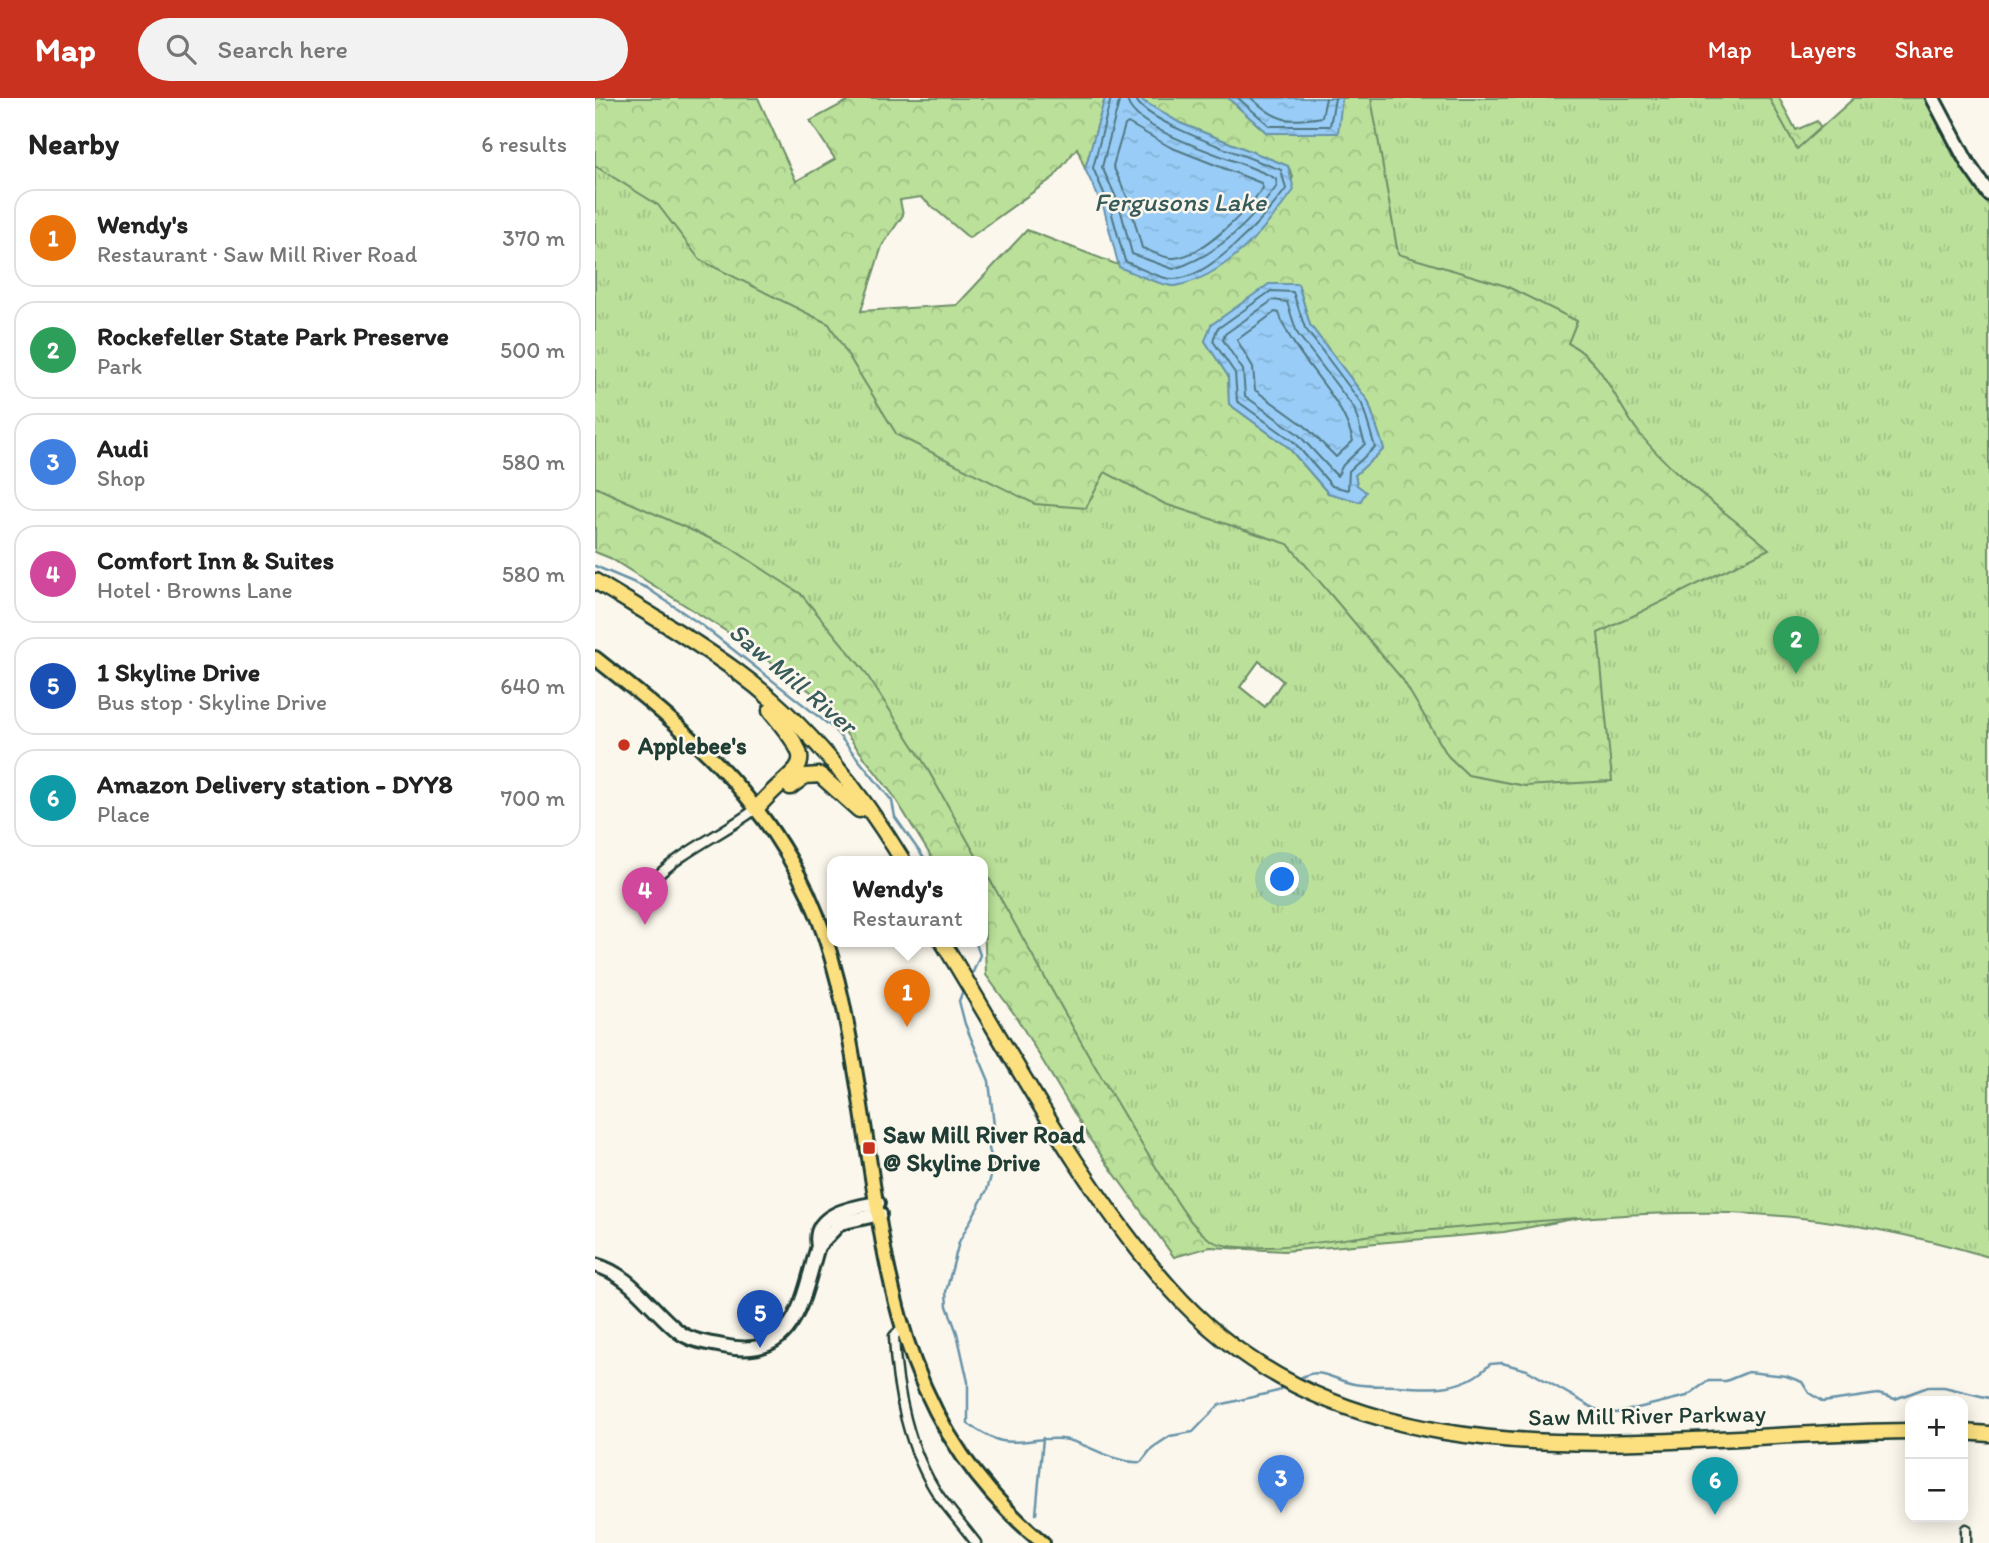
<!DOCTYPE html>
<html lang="en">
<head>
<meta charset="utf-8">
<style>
  :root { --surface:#fff; --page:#f2f2f2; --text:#222; --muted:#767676; --line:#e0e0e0; --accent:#c8321e }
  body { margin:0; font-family:Itim,sans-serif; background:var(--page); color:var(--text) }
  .controls { position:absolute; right:21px; bottom:21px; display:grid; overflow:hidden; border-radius:14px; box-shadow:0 4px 18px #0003 }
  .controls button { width:63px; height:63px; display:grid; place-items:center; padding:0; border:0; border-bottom:2px solid var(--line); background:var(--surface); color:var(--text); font:35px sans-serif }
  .you { position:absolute; left:688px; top:782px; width:24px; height:24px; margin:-18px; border:5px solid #fff; border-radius:50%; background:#1a73e8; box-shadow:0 0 0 10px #1a73e833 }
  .badge { display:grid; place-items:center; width:46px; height:46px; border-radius:50%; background:var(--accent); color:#fff; font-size:23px; font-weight:700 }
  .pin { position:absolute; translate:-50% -58px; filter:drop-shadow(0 2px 4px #0008) }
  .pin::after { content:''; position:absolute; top:37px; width:24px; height:21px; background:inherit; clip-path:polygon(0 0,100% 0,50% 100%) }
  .popup { position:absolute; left:232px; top:758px; width:161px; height:91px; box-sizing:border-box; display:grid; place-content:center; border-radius:14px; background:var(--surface); filter:drop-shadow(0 2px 5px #0005); font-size:23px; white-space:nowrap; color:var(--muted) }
  .popup b { font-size:26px; color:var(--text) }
  .popup::after { content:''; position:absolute; left:50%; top:100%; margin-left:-14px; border:14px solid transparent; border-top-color:var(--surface) }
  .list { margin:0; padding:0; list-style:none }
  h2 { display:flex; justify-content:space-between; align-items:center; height:91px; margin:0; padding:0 28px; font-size:30px }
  h2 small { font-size:23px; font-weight:400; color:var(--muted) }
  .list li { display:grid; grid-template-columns:46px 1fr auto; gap:21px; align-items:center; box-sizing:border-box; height:98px; margin:0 14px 14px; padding:0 14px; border:2px solid var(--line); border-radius:21px }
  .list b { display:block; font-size:26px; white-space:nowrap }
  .list p { margin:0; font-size:23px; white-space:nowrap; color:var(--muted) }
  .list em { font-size:23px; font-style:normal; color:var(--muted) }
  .icon { flex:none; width:38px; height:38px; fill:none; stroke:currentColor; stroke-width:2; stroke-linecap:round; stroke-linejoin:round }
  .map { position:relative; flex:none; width:1394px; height:1445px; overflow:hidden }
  header { display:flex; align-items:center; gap:42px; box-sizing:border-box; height:98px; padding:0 35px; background:var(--accent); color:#fff }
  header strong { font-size:33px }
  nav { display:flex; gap:38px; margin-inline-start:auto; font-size:24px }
  .search { width:490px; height:63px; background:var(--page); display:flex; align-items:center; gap:18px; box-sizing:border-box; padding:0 24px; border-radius:38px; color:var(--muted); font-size:26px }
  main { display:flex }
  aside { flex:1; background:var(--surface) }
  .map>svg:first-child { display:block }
</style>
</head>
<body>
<header>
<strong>Map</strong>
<div class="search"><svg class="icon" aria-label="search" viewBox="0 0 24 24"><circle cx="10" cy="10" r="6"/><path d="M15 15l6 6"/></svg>Search here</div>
<nav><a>Map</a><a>Layers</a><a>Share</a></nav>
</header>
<main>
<aside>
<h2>Nearby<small>6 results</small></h2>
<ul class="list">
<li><span class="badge" style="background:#e8710a">1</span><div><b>Wendy's</b><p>Restaurant · Saw Mill River Road</p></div><em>370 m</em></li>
<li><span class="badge" style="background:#2e9e5b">2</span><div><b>Rockefeller State Park Preserve</b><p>Park</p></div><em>500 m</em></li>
<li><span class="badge" style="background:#3f7fe0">3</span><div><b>Audi</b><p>Shop</p></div><em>580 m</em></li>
<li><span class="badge" style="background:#d1479c">4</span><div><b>Comfort Inn &amp; Suites</b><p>Hotel · Browns Lane</p></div><em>580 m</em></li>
<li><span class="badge" style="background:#1a4fb4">5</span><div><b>1 Skyline Drive</b><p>Bus stop · Skyline Drive</p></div><em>640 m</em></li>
<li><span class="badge" style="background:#0f9aa8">6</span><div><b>Amazon Delivery station - DYY8</b><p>Place</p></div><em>700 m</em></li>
</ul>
</aside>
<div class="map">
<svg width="1394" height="1445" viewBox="0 0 1394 1445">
  <defs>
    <pattern id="forest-crowns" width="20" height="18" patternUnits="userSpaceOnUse" patternTransform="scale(1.75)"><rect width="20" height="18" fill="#bbe09a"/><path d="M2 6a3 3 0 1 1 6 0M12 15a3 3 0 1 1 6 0" fill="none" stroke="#a0c185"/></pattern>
    <pattern id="park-tufts" width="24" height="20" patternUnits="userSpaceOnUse" patternTransform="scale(1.75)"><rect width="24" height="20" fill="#bbe09a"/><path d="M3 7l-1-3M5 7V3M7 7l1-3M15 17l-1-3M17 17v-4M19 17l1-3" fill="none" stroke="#a0c185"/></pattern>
    <pattern id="water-ripples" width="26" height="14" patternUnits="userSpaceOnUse" patternTransform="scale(1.75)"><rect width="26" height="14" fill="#99cdf7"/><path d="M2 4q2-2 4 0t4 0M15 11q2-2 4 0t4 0" fill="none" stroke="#83b1d4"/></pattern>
  </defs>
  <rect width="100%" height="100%" fill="#fbf7ec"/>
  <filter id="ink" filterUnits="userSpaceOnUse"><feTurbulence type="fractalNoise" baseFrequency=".0143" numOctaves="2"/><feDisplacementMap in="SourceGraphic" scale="14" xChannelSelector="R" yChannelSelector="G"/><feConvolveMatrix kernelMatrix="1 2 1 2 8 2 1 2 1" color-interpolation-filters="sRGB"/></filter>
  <g filter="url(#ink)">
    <path fill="url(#forest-crowns)" stroke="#6d8e67" stroke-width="2" fill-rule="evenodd" d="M0 0H163L201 83 240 61 215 23 258 0H510L490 71 482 50 459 79 374 140 326 99 305 102 308 117 287 148 266 213 362 207 432 132 578 188C639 166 671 140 698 79L693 68 585 25 543 0H633L672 35H742L747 0H1184L1201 32 1222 23 1239 55 1336 1122 1064 1105 909 1134 689 1153 615 1149 579 1159 496 1043 420 917 391 877 387 763H339L298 697 223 599 145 542 15 460 0 454ZM674 186H703L715 227 773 303 789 351 760 377 762 387 733 395 693 349 634 306 633 278 610 243ZM664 563 688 583 670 609 645 589Z"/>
    <path fill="url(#park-tufts)" stroke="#6d8e67" stroke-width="2" fill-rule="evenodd" d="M776 0H1174L1202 51 1259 0H1330L1359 59 1394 108V1159C1310 1134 1222 1117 1134 1115 1021 1113 908 1127 796 1135 757 1138 643 1162 614 1141 590 1123 575 1091 559 1066 498 970 444 867 387 768V763H384L328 663 268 571 206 496 134 449 0 389V68L63 107 105 162 234 226 302 337 440 406 491 410 510 374 570 406 693 446 808 582 853 658 873 677 930 688 1017 683 1003 535 1174 451C1132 414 1080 380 1045 336 1020 305 1010 264 973 245L982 223 911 188 803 156ZM664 563 688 583 670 609 645 589Z"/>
    <g fill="url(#water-ripples)" stroke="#6893a9" stroke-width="2">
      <path d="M510 0H543L585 25 693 68 699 92C671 130 631 179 580 188 569 189 536 174 524 169L509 111 490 71Z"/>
      <polygon points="633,0 747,0 743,35 672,35"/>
      <polygon points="674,186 703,186 715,227 773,303 789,351 760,377 762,387 771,394 765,404 733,395 693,349 634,306 633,278 610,243 616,227"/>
    </g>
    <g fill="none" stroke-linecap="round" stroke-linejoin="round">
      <g stroke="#507782" stroke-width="2">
        <path d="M516 0 498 70 515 109 530 163C542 169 563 180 577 181 613 183 671 118 691 91L686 72C662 62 544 23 541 0"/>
        <path d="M525 0 507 69 524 106 537 156 578 171C622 158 655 125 682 88L681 81C653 63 534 35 532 0"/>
        <polyline points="643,0 675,28 735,28 740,0"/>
        <path d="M656 0C685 25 690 24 727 19L731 0"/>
        <path d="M533 25 575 49 666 85 668 90C651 113 609 158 579 160 570 161 556 153 547 150L534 103 518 68 530 27Z"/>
        <polygon points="676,193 698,194 710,230 767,306 780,349 754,373 753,392 737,388 698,343 642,303 640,275 618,243 622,231"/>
        <polygon points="678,202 692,204 702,235 759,310 770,346 748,367 742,378 703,336 650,298 648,272 628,242 630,236"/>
        <path d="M680 214 684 215C700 263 746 293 758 343L741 359 710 328 660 292 658 269 642 242Z"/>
      </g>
      <g stroke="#6893a9" stroke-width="2.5">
        <polyline points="0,468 52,490 108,528 238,630 297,703 300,719 331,763"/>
        <polyline points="376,879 385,857 380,843"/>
        <path d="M369 890 364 903 370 926 394 983 399 1028 394 1051 399 1068 392 1092 364 1144 351 1194 352 1208 362 1235 373 1284V1326C383 1332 395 1341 407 1343 429 1347 451 1337 473 1342 498 1348 520 1366 546 1364L557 1350 575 1338 598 1334 624 1307 683 1293 694 1286"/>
        <path d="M703 1281C725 1267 737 1282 759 1286 774 1289 788 1287 803 1288 836 1291 870 1293 895 1266L907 1265 932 1272 1000 1311 1022 1315 1092 1298 1113 1283H1131L1153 1274 1191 1278 1207 1284 1214 1295 1228 1304 1283 1296 1300 1301 1333 1289H1349L1394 1300"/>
        <polyline points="441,1416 448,1340"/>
      </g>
      <g stroke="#1f3d34" stroke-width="13">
        <g id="street">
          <path d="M56 784C86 753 128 736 162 710"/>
          <path d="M306 1231 299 1238C301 1291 314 1354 344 1398 356 1414 369 1429 381 1445"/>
          <polyline points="1371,1431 1371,1445"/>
        </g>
      </g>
      <g stroke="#1f3d34" stroke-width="18">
        <g id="secondary">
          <polyline points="1338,0 1373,66 1394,96"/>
          <polyline points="223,1148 245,1125 285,1116"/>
          <path d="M0 1167C37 1177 54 1210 83 1233 95 1243 113 1245 128 1248 201 1264 207 1201 223 1148 216 1115 260 1109 283 1105"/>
        </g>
      </g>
      <g stroke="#1f3d34" stroke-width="18">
        <path id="primary" d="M0 560C89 630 165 692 214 798 239 853 250 911 260 971 292 1156 292 1315 448 1445"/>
      </g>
      <g stroke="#1f3d34" stroke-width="19">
        <g id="highway">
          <path d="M0 483C47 512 95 539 140 572 210 623 263 689 308 763"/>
          <polyline points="195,689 210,678 225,677 264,712"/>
          <path d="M162 710C205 660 227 675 175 613"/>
          <path d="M347 843C417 957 487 1091 575 1190 764 1404 1064 1334 1315 1333"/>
          <polyline points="1368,1334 1394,1336"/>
        </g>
      </g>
      <use href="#street" stroke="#fbf7ec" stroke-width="8"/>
      <use href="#secondary" stroke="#fbf7ec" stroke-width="12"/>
      <use href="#primary" stroke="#fce080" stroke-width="12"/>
      <use href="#highway" stroke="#fce080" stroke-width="14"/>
    </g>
  </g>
  <g fill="#c8321e" stroke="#fbf7ec" stroke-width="2.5">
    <circle cx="29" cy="647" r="7"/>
    <rect x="267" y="1043" width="14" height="14" rx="3.5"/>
  </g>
  <g text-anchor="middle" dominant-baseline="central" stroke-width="5" stroke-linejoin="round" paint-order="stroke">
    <g font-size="24" font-weight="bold" fill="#1f3d34" stroke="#fbf7ec" text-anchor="start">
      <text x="43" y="647">Applebee's</text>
      <text x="288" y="1036">Saw Mill River Road<tspan x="288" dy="28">@ Skyline Drive</tspan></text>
    </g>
    <g font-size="24" fill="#1f3d34" stroke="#fbf7ec">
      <text transform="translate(1052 1317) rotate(-1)">Saw Mill River Parkway</text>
    </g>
    <g font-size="26" font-style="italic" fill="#375a5b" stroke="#fbf7ec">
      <text x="585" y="104">Fergusons Lake</text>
      <text transform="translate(198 580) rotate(40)">Saw Mill River</text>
    </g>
  </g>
</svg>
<div class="controls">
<button>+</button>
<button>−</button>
</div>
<div class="you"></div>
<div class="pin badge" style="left:312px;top:929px;background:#e8710a">1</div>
<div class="popup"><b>Wendy's</b>Restaurant</div>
<div class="pin badge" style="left:1201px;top:576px;background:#2e9e5b">2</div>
<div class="pin badge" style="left:686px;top:1415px;background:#3f7fe0">3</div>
<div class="pin badge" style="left:50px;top:827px;background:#d1479c">4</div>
<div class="pin badge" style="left:165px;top:1250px;background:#1a4fb4">5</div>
<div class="pin badge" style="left:1120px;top:1417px;background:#0f9aa8">6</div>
</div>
</main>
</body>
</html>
